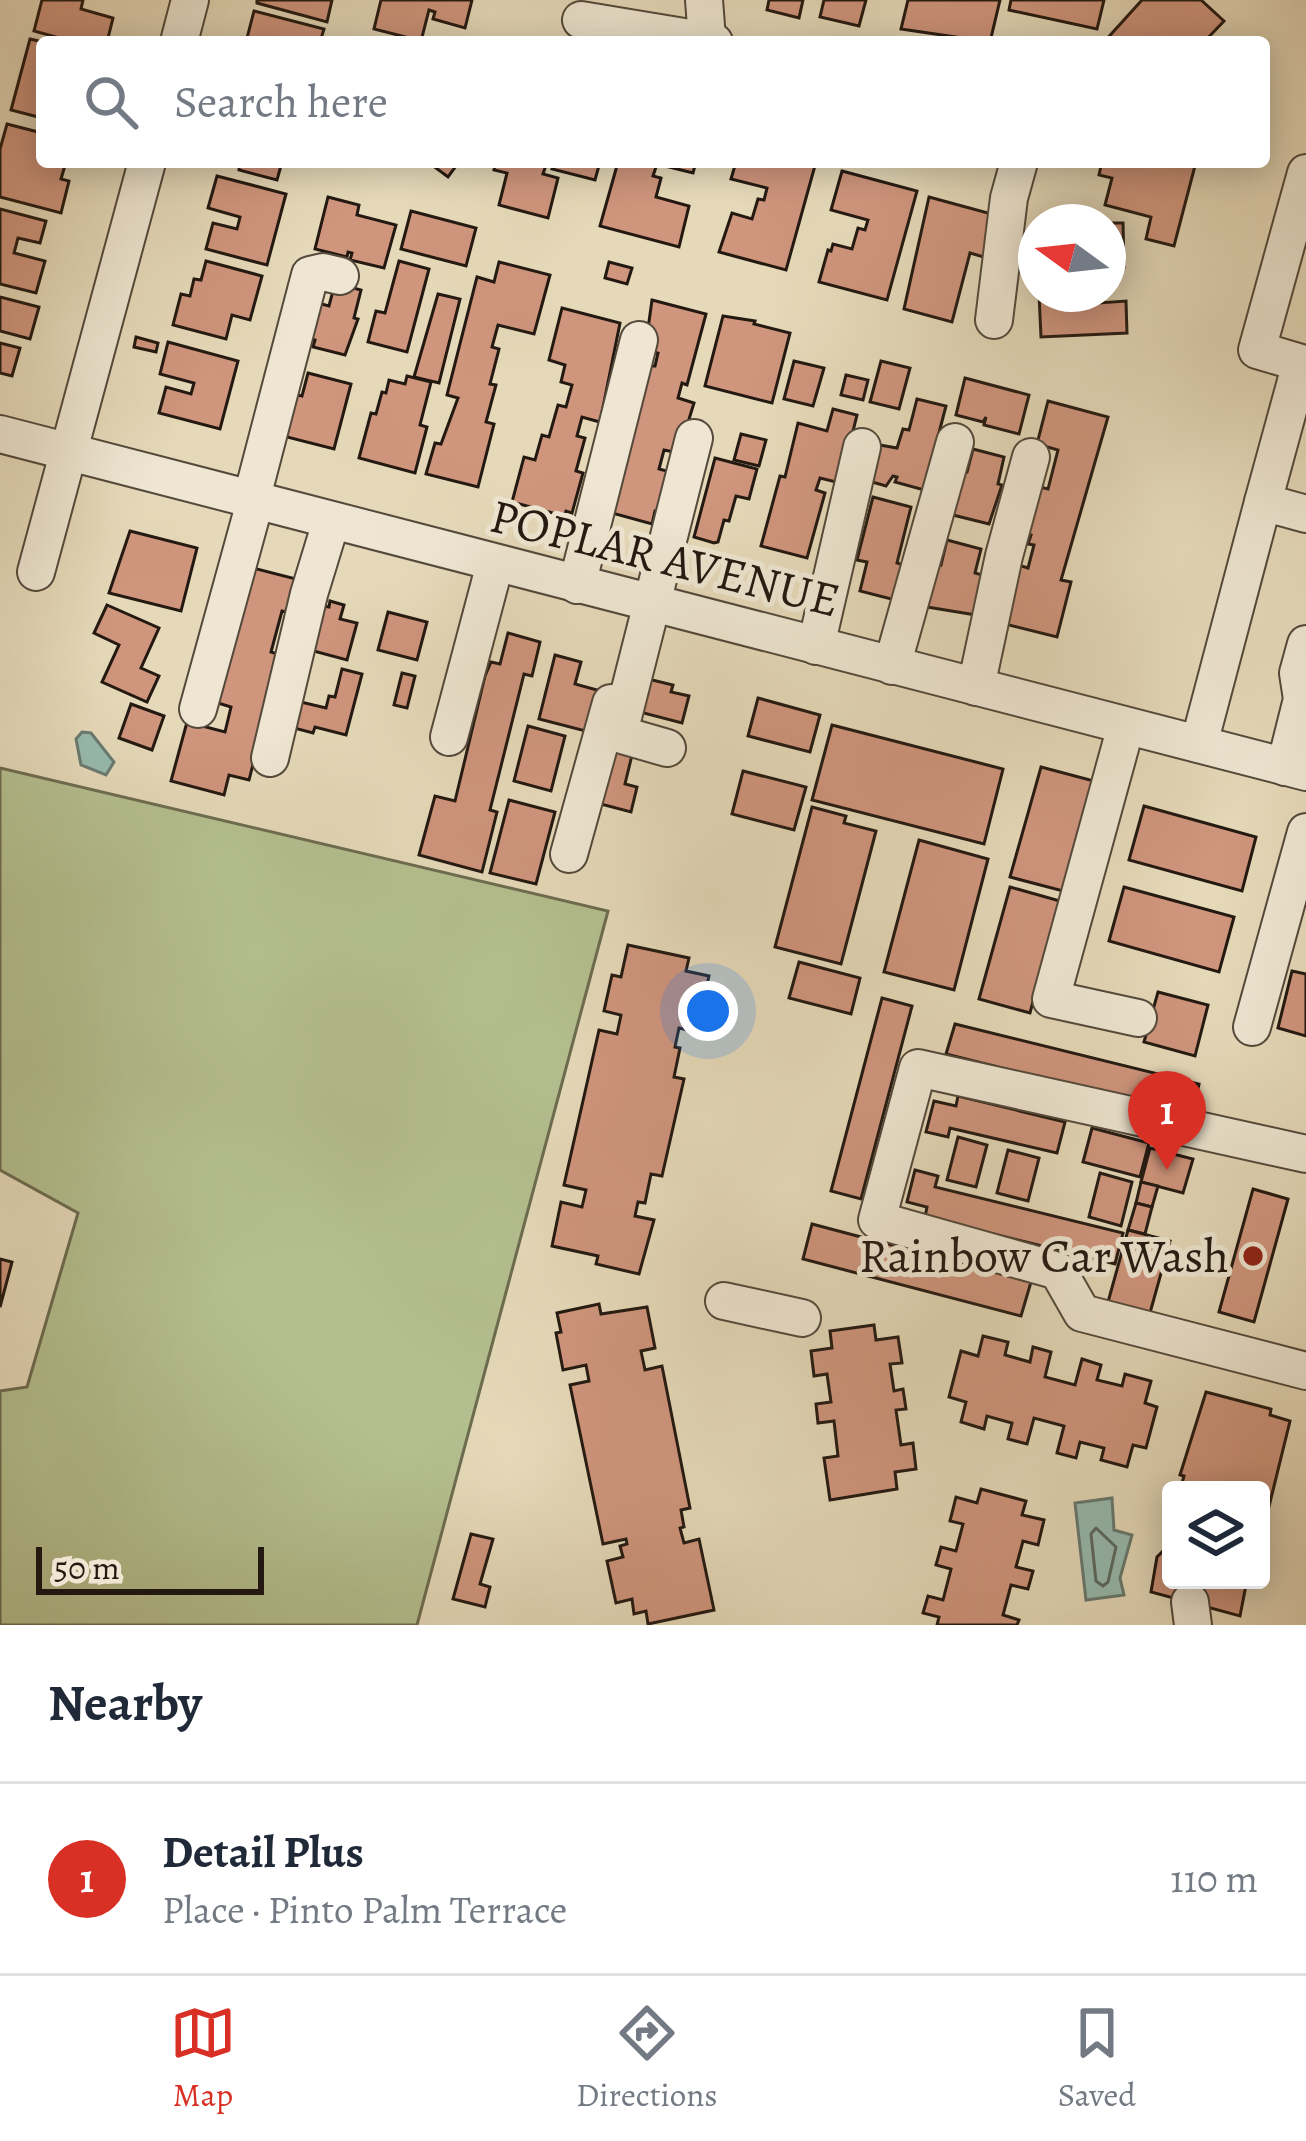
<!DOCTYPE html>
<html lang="en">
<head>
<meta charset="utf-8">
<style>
  :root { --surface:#fff; --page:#f2f2f3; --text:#1f2937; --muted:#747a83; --line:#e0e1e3; --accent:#d93025 }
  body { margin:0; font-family:Alegreya,serif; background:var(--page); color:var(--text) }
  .controls { position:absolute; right:36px; bottom:36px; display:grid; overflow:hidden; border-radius:12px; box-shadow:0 6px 30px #0003 }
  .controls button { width:108px; height:108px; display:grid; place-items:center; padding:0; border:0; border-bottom:3px solid var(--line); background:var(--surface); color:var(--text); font:60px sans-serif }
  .compass { position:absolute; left:1018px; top:204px; width:108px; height:108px; border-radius:50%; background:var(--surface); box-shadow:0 6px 30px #0003; rotate:285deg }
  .scale { position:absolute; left:36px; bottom:30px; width:228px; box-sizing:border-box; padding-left:12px; border:6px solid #231911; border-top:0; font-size:33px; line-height:42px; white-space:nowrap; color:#231911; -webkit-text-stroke:9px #eee6d2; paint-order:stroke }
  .you { position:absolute; left:708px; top:1011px; width:42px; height:42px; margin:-30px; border:9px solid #fff; border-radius:50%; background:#1a73e8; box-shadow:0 0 0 18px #1a73e833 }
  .badge { display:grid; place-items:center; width:78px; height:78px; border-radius:50%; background:var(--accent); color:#fff; font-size:39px; font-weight:700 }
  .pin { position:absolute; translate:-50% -99px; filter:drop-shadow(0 3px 6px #0008) }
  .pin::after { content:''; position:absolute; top:63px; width:42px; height:36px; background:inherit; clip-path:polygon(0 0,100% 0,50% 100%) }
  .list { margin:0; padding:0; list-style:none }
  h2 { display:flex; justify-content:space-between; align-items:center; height:156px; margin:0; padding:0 48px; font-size:51px }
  h2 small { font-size:39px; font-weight:400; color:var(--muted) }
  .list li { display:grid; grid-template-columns:78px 1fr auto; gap:36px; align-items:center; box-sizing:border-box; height:192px; padding:0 48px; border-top:3px solid var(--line) }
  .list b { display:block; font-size:45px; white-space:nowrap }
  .list p { margin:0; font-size:39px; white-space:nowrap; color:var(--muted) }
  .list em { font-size:39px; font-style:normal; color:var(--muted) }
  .icon { flex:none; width:66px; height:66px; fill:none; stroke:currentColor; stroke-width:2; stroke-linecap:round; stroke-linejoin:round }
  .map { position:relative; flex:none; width:1306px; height:1625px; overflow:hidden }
  .search { position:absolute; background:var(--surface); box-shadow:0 6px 30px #0003; left:36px; right:36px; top:36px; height:132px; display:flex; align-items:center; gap:30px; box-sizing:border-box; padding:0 42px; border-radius:12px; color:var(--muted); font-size:45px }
  .sheet { height:348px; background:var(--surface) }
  nav { display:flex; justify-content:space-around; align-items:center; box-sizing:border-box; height:168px; border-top:3px solid var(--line); background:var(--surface); font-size:33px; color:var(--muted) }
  nav a { display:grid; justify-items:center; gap:6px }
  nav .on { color:var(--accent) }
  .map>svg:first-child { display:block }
</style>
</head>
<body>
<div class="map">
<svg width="1306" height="1625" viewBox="0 0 1306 1625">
  <rect width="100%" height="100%" fill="#e5d9b9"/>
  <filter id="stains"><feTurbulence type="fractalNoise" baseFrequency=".00167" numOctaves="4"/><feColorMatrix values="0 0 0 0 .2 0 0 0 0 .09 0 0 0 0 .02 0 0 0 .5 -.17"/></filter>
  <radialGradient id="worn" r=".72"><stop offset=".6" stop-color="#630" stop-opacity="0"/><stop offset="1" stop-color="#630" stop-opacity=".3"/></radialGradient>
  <polygon fill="#b4bf8f" stroke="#6c6c50" stroke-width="3" points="0,768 608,911 417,1625 0,1625 0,1391 27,1387 78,1213 0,1170"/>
  <g fill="#96baaf" stroke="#687a70" stroke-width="3">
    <polygon points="82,732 91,733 114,762 106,775 81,765 76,739"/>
    <polygon points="1112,1498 1114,1530 1132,1535 1120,1578 1124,1595 1086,1600 1075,1503"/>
  </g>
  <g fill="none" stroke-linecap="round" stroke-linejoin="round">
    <polygon stroke="#5c6a60" stroke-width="3" points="1096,1528 1116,1547 1108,1582 1103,1586 1096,1581 1091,1534"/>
  </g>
  <g fill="#cf957d" stroke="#231911" stroke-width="3">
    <polygon points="42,0 83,0 81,9 113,18 107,42 74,42 34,31"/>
    <polygon points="257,0 332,0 327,22 257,3"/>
    <polygon points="381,0 472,0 465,28 433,19 435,12 429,10 421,41 374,29"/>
    <polygon points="769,0 803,0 799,18 767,10"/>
    <polygon points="824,0 866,0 859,26 820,17"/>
    <polygon points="908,0 1000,0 990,42 901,29"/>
    <polygon points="1011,0 1104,0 1097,29 1009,10"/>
    <polygon points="1142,0 1201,0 1224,21 1204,42 1104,42"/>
    <polygon points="254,11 324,29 320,42 246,42"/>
    <polygon points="30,39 43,42 42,118 11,110"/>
    <polygon points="7,124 42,133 42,162 66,162 61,179 69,181 61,213 0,197 0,149"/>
    <polygon points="240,162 282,162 277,180 239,170"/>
    <polygon points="428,162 459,162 448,177"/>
    <polygon points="496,162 547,162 543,174 558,178 548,218 499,205 507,173 494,170"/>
    <polygon points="554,162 600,162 595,180 552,169"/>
    <polygon points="618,162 696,162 693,173 657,164 653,176 661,178 656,197 689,206 679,247 600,226"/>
    <polygon points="736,162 816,162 786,270 719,252 732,213 752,219 758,199 764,200 767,188 731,179"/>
    <polygon points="1102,162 1196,162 1174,246 1146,239 1151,217 1105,205 1112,178 1099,175"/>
    <polygon points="842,171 917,191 887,300 819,282 828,250 831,251 833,244 852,249 858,228 865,230 868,220 831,210"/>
    <polygon points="217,176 286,194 267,265 206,249 213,223 237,229 240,217 208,208"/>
    <polygon points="328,197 359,205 357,215 396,225 384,268 350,260 352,253 348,252 347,257 315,249"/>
    <polygon points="929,197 999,216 987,258 970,253 952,322 904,309"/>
    <polygon points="0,209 46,221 40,243 18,238 14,253 45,261 36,293 0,284"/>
    <polygon points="411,211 476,228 466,266 401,249"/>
    <polygon points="1108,223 1123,223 1124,267 1108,267"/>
    <polygon points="206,261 262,276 250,320 232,315 226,339 173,325 181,294 190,296 194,279 201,280"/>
    <polygon points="399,261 429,269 407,352 368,342 376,311 385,313"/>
    <polygon points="499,262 550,275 534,334 498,325 492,347 499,349 490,384 496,385 486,422 494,424 478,487 426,474 435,443 441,444 458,398 447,395 477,277 494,282"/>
    <polygon points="609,262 632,268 627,284 605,278"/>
    <polygon points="335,283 361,290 354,318 358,319 345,355 313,347 315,340 304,337 318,303 329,306"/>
    <polygon points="438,294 460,299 439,383 414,377"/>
    <polygon points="1039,294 1098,294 1099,303 1126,301 1127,333 1041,337"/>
    <polygon points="0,297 39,307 30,339 0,331"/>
    <polygon points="652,300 706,314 687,385 682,383 678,398 694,403 686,429 674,452 664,450 659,469 674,473 663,513 655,511 652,524 612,513 650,366 655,366 658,353 645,350"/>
    <polygon points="562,308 620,323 600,422 582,417 577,436 585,438 576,471 583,473 572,513 566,511 564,516 512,502 524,457 535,460 542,435 549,437 558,405 566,407 572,385 561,382 565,365 549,360"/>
    <polygon points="723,316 755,321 754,324 790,333 772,403 705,386"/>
    <polygon points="136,337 158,343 156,352 134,347"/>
    <polygon points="168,342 238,361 220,429 159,413 166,387 191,394 194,383 160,374"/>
    <polygon points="0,343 20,348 12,376 0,373"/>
    <polygon points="794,361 824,368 813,406 784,399"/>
    <polygon points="881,361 910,368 899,409 870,402"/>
    <polygon points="308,373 351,384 334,449 283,436 293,394 302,396"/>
    <polygon points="846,375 868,380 863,400 841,395"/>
    <polygon points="407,376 431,382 420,425 427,427 415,473 359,458 371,413 376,414 382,392 386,393 389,380 405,384"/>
    <polygon points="965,378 1029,395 1019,434 984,425 986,417 983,422 956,415"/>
    <polygon points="917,399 946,406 924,490 895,482 897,477 893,476 886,486 865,480 874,444 897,448 903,429 909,430"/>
    <polygon points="1048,401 1108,417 1061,580 1071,582 1057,637 997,622 1012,563 1028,568 1034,545 1028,544 1031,535 1020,532 1032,485 1048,489 1058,450 1037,444"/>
    <polygon points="833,409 857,415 840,483 820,478 816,490 825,493 807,558 761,546 780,476 785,477 798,423 827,431"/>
    <polygon points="741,434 766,440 759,466 734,460"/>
    <polygon points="973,449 1004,457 998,484 1002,485 989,524 953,515 956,469 967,472"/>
    <polygon points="715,458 757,469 749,499 736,496 729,521 724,520 718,542 714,543 694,537"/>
    <polygon points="873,497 911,507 897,563 904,565 895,600 860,591 867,562 857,560"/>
    <polygon points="130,531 197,548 181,611 109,593"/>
    <polygon points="947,540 981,549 975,573 986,576 976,615 927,607 932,562 941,565"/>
    <polygon points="245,566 300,580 291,613 282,611 271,652 281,655 249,780 229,775 224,795 171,781 187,722 225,732 231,707 218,703 237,632"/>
    <polygon points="330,601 344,605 340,619 357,623 347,660 306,649 318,605 329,607"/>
    <polygon points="107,605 159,628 141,668 159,676 147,702 102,682 119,645 94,633"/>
    <polygon points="388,612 427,622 417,660 378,650"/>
    <polygon points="508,633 540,642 532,676 524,674 490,810 497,812 482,872 419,855 435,796 455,801 485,676 491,662 500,664"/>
    <polygon points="555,655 581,662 575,684 608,693 597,734 539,719"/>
    <polygon points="342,669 362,674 346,735 315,727 313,733 294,728 301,702 326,708 329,696 335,697"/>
    <polygon points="402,673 415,676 407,708 394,705"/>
    <polygon points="640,677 673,685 671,692 689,696 682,723 632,710"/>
    <polygon points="758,698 820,715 810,752 748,736"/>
    <polygon points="131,704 164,716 152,750 119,738"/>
    <polygon points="832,725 1003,769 984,844 812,800"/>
    <polygon points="528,726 565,736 551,791 514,781"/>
    <polygon points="607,748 632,755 625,784 637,787 631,812 593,802"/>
    <polygon points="1041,767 1094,781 1063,891 1010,877"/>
    <polygon points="743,771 806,787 794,830 732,814"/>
    <polygon points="509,800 555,812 536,884 490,873"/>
    <polygon points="1144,806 1256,837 1242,891 1129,860"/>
    <polygon points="812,807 846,816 844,823 876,831 841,964 775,947"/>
    <polygon points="919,840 988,859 954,990 884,972"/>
    <polygon points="1010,887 1060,901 1030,1013 979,999"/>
    <polygon points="1124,887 1234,917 1219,972 1109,941"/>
    <polygon points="628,945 689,958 686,971 709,976 696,1032 679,1028 675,1047 680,1048 674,1077 684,1079 662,1176 651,1174 645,1203 638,1202 635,1216 654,1220 639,1274 596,1264 598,1256 552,1246 561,1202 582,1207 586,1190 564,1185 599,1030 617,1034 621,1015 604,1011 612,975 621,977"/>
    <polygon points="799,962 860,978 851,1014 789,998"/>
    <polygon points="1292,971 1306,974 1306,1036 1278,1028"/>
    <polygon points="1158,992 1208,1005 1195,1056 1144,1042"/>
    <polygon points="882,998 912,1006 861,1199 831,1191"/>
    <polygon points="955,1024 1199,1084 1192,1116 946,1054"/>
    <polygon points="958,1096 1065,1122 1057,1153 950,1128 948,1137 926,1132 934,1101 956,1106"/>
    <polygon points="1092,1128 1149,1143 1140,1177 1083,1162"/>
    <polygon points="958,1137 987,1145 976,1187 947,1180"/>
    <polygon points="1150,1148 1193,1159 1183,1193 1141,1182"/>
    <polygon points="1008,1150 1039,1158 1028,1201 997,1193"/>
    <polygon points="915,1170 938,1176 935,1187 1123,1233 1115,1264 925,1217 927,1207 907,1202"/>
    <polygon points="1100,1173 1132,1182 1121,1226 1089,1217"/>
    <polygon points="1141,1182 1158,1186 1152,1207 1136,1203"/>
    <polygon points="1253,1189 1288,1199 1254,1322 1219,1312"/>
    <polygon points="1136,1203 1152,1207 1145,1234 1128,1230"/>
    <polygon points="812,1224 1031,1282 1021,1316 803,1259"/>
    <polygon points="1128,1230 1170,1241 1150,1313 1108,1302"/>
    <polygon points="0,1259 12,1262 0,1307"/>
    <polygon points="599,1304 601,1314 647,1307 655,1348 641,1351 645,1370 662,1366 690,1508 681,1510 684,1527 680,1528 684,1543 699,1539 714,1610 648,1624 646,1611 634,1614 632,1599 616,1603 607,1561 623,1557 620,1546 627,1544 626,1539 603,1544 570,1385 589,1381 586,1365 563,1370 556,1333 561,1332 557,1313"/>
    <polygon points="874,1325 876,1340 898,1337 902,1363 890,1364 894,1391 903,1389 906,1409 896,1410 901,1445 913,1443 916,1469 895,1472 897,1489 830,1500 824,1458 838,1456 834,1421 818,1423 816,1404 831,1402 827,1374 814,1376 811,1351 832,1348 830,1331"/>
    <polygon points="983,1336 1008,1342 1005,1355 1030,1362 1033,1347 1051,1352 1045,1377 1075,1385 1082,1359 1101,1365 1097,1380 1122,1386 1125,1374 1151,1381 1145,1403 1157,1407 1146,1448 1133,1445 1127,1467 1101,1460 1104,1448 1080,1442 1076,1458 1057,1453 1064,1426 1034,1418 1027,1444 1008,1439 1012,1423 987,1416 984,1429 961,1422 966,1402 949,1397 961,1351 978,1356"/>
    <polygon points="1206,1392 1271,1409 1270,1415 1290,1421 1261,1539 1261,1490 1180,1490 1184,1476 1180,1475"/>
    <polygon points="981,1489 1026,1501 1022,1515 1044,1520 1038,1545 1023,1541 1016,1567 1033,1571 1028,1589 1011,1585 1003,1615 1019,1620 1017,1625 937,1625 939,1617 923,1613 928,1596 943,1600 951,1569 936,1565 941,1547 956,1551 963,1524 950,1521 956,1497 977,1503"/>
    <polygon points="1171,1506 1171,1580 1247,1580 1240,1616 1151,1592 1157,1557 1164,1550 1170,1526 1166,1525"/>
    <polygon points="471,1534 493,1539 480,1584 490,1587 485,1607 453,1599"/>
  </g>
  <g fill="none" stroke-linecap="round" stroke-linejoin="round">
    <g stroke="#54493b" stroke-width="40">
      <g id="minor">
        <polyline points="704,0 707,39"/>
        <polyline points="581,20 714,42"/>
        <polyline points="179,42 190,0"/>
        <polyline points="994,320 1009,198 1019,162"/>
        <polyline points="0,434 1306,772"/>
        <polyline points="251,501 310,275 323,272 340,276"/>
        <polyline points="1263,502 1301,363 1257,350 1306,173"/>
        <polyline points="36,572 147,162"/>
        <polyline points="577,585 639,340"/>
        <polyline points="816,646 862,447"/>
        <polyline points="892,666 955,442"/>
        <polyline points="976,687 1004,556 1031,457"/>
        <polyline points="198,709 255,502"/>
        <polyline points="1126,726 1051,999 1138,1018"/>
        <polyline points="449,737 495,564"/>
        <polyline points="1199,744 1263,502 1306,514"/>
        <polyline points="667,748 622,735 622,721 694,438"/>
        <polyline points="270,758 309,594 331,522"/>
        <polyline points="1285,767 1302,699 1298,673 1306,644"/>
        <polyline points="569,854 611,703"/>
        <polyline points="1252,1027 1306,832"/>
        <polyline points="1306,1154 918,1068 877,1220 1058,1271 1082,1313 1306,1371"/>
        <polyline points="724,1301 802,1318"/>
        <polyline points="1190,1602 1193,1625"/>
      </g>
    </g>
    <use href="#minor" stroke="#eee6d2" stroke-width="36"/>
  </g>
  <circle fill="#8f2418" stroke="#eee6d2" stroke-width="4.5" cx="1253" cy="1256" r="12"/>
  <g text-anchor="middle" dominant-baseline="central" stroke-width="10" stroke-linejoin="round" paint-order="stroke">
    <g font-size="48" fill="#231911" stroke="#eee6d2">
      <text transform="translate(665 558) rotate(14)">POPLAR AVENUE</text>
    </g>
    <g font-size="48" fill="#231911" stroke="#eee6d2" text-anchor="end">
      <text x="1229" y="1256">Rainbow Car Wash</text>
    </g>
  </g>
  <rect width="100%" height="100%" filter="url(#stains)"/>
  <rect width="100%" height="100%" fill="url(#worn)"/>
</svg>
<div class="controls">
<button><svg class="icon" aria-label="layers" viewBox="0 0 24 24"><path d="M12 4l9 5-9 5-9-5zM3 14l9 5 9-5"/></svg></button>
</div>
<svg class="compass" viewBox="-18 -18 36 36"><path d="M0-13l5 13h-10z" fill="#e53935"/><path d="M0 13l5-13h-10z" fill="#747a83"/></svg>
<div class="scale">50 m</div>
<div class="you"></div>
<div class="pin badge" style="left:1167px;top:1170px">1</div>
<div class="search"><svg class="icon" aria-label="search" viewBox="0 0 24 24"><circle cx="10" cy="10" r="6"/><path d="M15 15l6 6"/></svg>Search here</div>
</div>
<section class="sheet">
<h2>Nearby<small></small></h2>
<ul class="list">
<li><span class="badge">1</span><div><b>Detail Plus</b><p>Place · Pinto Palm Terrace</p></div><em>110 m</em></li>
</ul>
</section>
<nav>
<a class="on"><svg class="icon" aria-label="map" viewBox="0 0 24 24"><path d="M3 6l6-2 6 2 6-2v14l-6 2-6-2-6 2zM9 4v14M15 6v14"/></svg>Map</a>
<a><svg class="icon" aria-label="directions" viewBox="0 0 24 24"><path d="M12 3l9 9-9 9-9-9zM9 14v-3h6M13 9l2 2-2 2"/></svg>Directions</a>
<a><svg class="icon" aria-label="saved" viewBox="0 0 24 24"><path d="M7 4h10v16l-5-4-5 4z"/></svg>Saved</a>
</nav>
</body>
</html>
